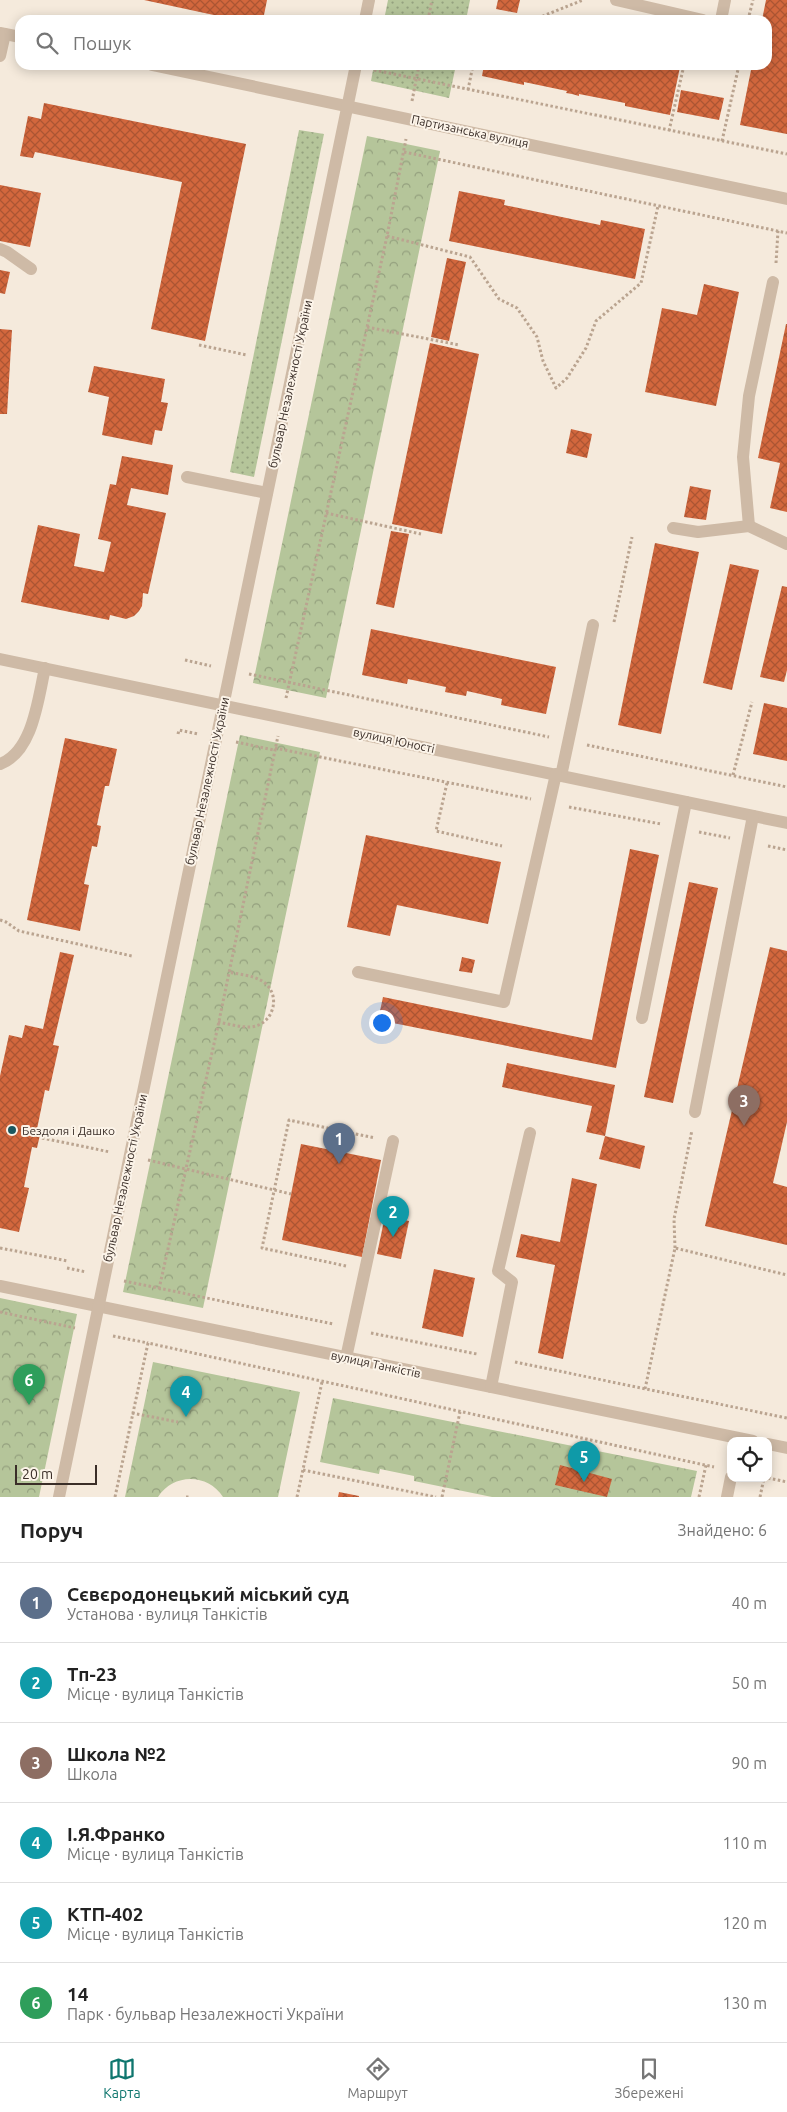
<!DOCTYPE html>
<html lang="uk">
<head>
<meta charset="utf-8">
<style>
  :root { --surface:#fff; --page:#f2f2f2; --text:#222; --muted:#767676; --line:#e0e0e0; --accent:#0f766e }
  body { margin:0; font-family:Ubuntu,sans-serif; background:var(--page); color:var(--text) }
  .controls { position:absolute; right:15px; bottom:15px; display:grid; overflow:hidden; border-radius:10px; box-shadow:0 2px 12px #0003 }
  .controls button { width:45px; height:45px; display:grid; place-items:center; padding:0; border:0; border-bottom:1px solid var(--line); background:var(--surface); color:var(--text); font:25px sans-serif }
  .scale { position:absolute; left:15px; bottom:12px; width:82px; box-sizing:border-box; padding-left:5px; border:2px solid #3a2e28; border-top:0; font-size:14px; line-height:18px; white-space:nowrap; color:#3a2e28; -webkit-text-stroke:4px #fcf4e9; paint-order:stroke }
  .you { position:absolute; left:381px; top:1022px; width:18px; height:18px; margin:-12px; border:4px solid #fff; border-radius:50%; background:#1a73e8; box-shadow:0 0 0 8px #1a73e833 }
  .badge { display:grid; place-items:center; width:32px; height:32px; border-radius:50%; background:var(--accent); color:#fff; font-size:16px; font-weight:700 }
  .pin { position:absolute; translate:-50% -41px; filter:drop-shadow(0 1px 2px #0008) }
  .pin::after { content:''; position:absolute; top:26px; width:18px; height:15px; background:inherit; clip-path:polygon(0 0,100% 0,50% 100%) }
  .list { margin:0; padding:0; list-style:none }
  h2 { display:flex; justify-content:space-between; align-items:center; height:65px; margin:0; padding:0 20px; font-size:21px }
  h2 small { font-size:16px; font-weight:400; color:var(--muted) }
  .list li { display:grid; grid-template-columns:32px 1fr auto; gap:15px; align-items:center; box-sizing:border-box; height:80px; padding:0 20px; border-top:1px solid var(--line) }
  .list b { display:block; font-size:19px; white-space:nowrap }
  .list p { margin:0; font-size:16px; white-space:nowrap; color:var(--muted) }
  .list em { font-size:16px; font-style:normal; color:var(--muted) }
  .icon { flex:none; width:28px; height:28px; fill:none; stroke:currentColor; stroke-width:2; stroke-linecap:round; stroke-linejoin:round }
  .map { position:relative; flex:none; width:787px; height:1497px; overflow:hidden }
  .search { position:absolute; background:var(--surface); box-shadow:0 2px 12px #0003; left:15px; right:15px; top:15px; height:55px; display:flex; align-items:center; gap:12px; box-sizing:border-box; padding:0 18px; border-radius:15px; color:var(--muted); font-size:19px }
  .sheet { height:545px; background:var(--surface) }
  nav { display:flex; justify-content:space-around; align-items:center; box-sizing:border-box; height:70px; border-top:1px solid var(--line); background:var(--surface); font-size:14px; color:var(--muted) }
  nav a { display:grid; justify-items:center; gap:2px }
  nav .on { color:var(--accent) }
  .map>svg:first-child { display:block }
</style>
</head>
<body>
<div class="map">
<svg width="787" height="1497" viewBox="0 0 787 1497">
  <defs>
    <pattern id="grass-dots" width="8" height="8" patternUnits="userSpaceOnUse" patternTransform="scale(1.25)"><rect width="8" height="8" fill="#b5c59a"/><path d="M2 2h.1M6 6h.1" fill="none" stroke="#94a07e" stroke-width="1.8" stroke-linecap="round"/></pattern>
    <pattern id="park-crowns" width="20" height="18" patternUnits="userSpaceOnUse" patternTransform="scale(1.25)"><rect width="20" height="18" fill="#b5c59a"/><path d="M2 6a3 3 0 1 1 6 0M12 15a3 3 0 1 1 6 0" fill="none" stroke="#94a07e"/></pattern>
    <pattern id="building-cross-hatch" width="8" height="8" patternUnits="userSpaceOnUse" patternTransform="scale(1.25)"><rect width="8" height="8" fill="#d2673d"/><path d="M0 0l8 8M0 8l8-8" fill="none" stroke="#ab5533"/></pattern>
  </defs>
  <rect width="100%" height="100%" fill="#f5eadc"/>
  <g fill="url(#grass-dots)">
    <polygon points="388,0 470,0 466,20 384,20"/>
    <polygon points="374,65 456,65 449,98 371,81"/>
    <polygon points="299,130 324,134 254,477 230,472"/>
  </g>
  <g fill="url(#park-crowns)">
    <polygon points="367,136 440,151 326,698 253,683"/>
    <polygon points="240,735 320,752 203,1308 123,1292"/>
    <polygon points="0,1298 77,1314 39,1497 0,1497"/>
    <path d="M153 1362 300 1392 278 1497H223C208 1473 173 1473 158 1497H125Z"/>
    <polygon points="333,1398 697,1471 691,1497 492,1497 414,1481 414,1476 380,1469 379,1474 320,1462"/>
  </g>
  <g fill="url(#building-cross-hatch)">
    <polygon points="144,0 267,0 263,20 237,20"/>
    <polygon points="498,0 520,0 517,13 496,9"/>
    <polygon points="766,0 787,0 787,134 740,125 752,65 767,65 767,20 762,20"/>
    <polygon points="484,65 670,65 680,67 670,115 625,106 625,103 579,94 579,96 572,94 566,93 567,91 524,82 524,85 482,76"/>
    <polygon points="681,90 724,98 719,120 677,112"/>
    <polygon points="44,103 246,144 205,341 151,329 182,182 35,152 33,158 20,156 28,116 41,119"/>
    <polygon points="0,185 41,193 30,247 0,241"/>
    <polygon points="459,191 505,200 504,205 600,225 601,220 645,229 635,279 449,241"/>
    <polygon points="447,258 466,262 449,341 431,337"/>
    <polygon points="0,270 10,272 5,294 0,293"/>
    <polygon points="704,284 739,292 716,406 645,392 662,308 697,315"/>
    <polygon points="786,324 787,324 787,512 770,508 780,463 758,458"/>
    <polygon points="0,329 12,330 7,414 0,414"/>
    <polygon points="430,343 479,354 442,534 392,524"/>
    <polygon points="94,366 165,379 161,402 168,403 162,431 155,430 152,445 102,435 109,397 88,392"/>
    <polygon points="571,429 592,434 587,458 566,453"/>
    <polygon points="122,456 173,465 168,495 131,488 127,505 166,513 148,594 143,593 142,606 139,611 134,616 126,619 110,615 109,620 21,602 38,525 80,534 74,566 104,572 111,542 98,539 110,484 116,485"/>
    <polygon points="690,486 711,490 706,520 684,517"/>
    <polygon points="391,531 409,534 394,608 376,604"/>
    <polygon points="655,543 699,552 661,734 618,725"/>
    <polygon points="730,564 759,570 732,690 703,683"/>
    <polygon points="782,586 787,587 787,670 784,682 760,677"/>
    <polygon points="371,629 556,667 546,714 501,705 502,699 467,691 466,696 445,692 446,687 408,679 407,684 362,675"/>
    <polygon points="764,703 787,708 787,761 753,754"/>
    <polygon points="65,738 117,749 109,786 105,786 97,825 101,826 97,847 92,846 84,884 89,885 80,931 27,920"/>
    <polygon points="366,835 501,862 488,924 397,905 390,936 347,927"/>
    <polygon points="630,849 659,855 616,1068 378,1020 383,997 592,1040"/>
    <polygon points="689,882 718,888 673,1103 644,1097"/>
    <polygon points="770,947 787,951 787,1122 773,1183 787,1187 787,1245 705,1226"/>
    <polygon points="60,952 74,955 53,1045 59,1046 49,1091 45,1090 37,1129 41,1130 37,1148 32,1147 24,1187 29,1188 19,1232 0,1228 0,1076 9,1035 22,1038 25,1025 43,1029"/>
    <polygon points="462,957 475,960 472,973 459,971"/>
    <polygon points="507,1063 615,1085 605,1136 586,1132 592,1106 502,1087"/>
    <polygon points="605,1136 645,1146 640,1169 599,1159"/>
    <polygon points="301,1144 381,1160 362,1257 282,1240"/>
    <polygon points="572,1178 597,1184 563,1359 538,1353 555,1265 516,1257 521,1234 560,1242"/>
    <polygon points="385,1216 409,1221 401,1259 377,1254"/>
    <polygon points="434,1269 475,1278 463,1337 422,1328"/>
    <polygon points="560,1465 612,1479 607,1497 555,1485"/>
    <polygon points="339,1492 359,1496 359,1497 338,1497"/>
  </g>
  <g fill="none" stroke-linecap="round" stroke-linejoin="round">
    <g stroke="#baa490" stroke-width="3" stroke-dasharray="2.5 2.5" stroke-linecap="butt">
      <polyline points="428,20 432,0"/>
      <polyline points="483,20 483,18 493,20"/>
      <polyline points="533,20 583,0"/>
      <polyline points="748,20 753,0"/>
      <polyline points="374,70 787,154"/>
      <polyline points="468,90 473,65"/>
      <polyline points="412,101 419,65"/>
      <polyline points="669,131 684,65"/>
      <polyline points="722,141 739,65"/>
      <polyline points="404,152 787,233"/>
      <polyline points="387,236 470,257 499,299 517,308 537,337 543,361 556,388 567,378 586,348 596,321 641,283 658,206"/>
      <polyline points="776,263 778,231"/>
      <polyline points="367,327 459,345"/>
      <polyline points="199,345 247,355"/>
      <polyline points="326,513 421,534"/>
      <polyline points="614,622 632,537"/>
      <polyline points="185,660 211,666"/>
      <polyline points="249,674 549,737"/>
      <polyline points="286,698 387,236 406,139"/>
      <polyline points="178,734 179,730 198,734"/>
      <polyline points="236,742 274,750"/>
      <polyline points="587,745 787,787"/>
      <polyline points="275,748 531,799"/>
      <polyline points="733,775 752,702"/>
      <polyline points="447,783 436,831 502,846"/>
      <polyline points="569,807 661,824"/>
      <polyline points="699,832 730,838"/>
      <polyline points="768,846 787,850"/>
      <polyline points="0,920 6,922 19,931 132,956"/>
      <path d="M218 1022C228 1024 239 1027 249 1027 271 1027 282 999 266 984 256 975 241 975 229 972"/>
      <polyline points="42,1138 110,1152"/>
      <polyline points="148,1160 291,1194"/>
      <polyline points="0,1248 68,1261"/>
      <polyline points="675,1248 674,1219 692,1130"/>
      <polyline points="346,1266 262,1248 289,1120 375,1138"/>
      <polyline points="67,1268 86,1272"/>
      <polyline points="124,1281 333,1324"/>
      <polyline points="159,1289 218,1026 278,736"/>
      <polyline points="0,1312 75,1328"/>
      <polyline points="371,1333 477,1354"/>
      <polyline points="113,1336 148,1343"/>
      <polyline points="515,1362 787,1418"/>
      <polyline points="645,1389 675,1248 787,1275"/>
      <polyline points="132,1413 178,1422"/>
      <polyline points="303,1470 436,1497"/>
      <polyline points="768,1478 787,1482"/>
      <polyline points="115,1497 148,1343 714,1467"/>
      <polyline points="186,1497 191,1497"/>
      <polyline points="297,1497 322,1382"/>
      <polyline points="442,1497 460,1412"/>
      <polyline points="699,1497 706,1465"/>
      <polyline points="760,1497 764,1478"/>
    </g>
    <g stroke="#cebaa6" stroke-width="12">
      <polyline points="616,0 703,20"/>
      <polyline points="365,20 369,0"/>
      <polyline points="721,20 725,0"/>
      <polyline points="0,33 20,37"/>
      <polyline points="0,56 5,34"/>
      <polyline points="152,65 787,199"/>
      <polyline points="0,249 7,252 31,269"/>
      <polyline points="187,477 267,493"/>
      <polyline points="749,526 743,457 749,396 773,282"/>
      <polyline points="673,528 698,532 749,526 787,544"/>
      <polyline points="0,659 787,823"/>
      <path d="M0 764C33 752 38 699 45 668"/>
      <polyline points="561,776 593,625"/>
      <polyline points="358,972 504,1002 556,774"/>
      <polyline points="642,1018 686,802"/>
      <polyline points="695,1112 753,816"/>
      <polyline points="0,1286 753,1441"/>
      <polyline points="346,1358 393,1141"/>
      <polyline points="491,1387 512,1282 498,1271 530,1133"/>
      <polyline points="768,1444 787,1448"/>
      <polyline points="59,1497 356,65"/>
      <polyline points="727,1497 731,1477"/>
    </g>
  </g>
  <circle fill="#195860" stroke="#fcf4e9" stroke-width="2" cx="12" cy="1130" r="5"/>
  <g text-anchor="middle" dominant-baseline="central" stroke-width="4" stroke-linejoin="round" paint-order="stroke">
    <g font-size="12" fill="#3a2e28" stroke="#fcf4e9">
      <text transform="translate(470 131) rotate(12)">Партизанська вулиця</text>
      <text transform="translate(290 384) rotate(-78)">бульвар Незалежності України</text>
      <text transform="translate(394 740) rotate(12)">вулиця Юності</text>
      <text transform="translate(207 781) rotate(-78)">бульвар Незалежності України</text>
      <text transform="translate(125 1178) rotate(-78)">бульвар Незалежності України</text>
      <text transform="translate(376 1364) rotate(12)">вулиця Танкістів</text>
    </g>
    <g font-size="12" fill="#3a2e28" stroke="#fcf4e9" text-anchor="start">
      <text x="22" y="1130">Бездоля і Дашко</text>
    </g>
  </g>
</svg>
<div class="controls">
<button><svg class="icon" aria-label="locate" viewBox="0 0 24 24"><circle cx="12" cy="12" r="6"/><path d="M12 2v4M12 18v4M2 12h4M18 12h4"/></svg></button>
</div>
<div class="scale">20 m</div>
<div class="you"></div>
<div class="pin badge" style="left:339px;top:1164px;background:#5c6f8a">1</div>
<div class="pin badge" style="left:393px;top:1237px;background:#0f9aa8">2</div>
<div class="pin badge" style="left:744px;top:1126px;background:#8d6e63">3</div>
<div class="pin badge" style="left:186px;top:1417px;background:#0f9aa8">4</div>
<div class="pin badge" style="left:584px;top:1482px;background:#0f9aa8">5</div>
<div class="pin badge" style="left:29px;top:1405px;background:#2e9e5b">6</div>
<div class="search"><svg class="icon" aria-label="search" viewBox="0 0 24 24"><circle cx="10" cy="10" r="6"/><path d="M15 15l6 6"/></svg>Пошук</div>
</div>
<section class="sheet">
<h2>Поруч<small>Знайдено: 6</small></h2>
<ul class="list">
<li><span class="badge" style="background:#5c6f8a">1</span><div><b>Сєвєродонецький міський суд</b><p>Установа · вулиця Танкістів</p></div><em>40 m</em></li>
<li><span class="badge" style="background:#0f9aa8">2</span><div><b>Тп-23</b><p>Місце · вулиця Танкістів</p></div><em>50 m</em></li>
<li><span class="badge" style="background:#8d6e63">3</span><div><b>Школа №2</b><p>Школа</p></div><em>90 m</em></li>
<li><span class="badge" style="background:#0f9aa8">4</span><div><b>І.Я.Франко</b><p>Місце · вулиця Танкістів</p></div><em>110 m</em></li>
<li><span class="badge" style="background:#0f9aa8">5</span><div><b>КТП-402</b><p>Місце · вулиця Танкістів</p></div><em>120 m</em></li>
<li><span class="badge" style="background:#2e9e5b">6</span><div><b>14</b><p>Парк · бульвар Незалежності України</p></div><em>130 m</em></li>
</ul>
</section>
<nav>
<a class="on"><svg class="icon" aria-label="map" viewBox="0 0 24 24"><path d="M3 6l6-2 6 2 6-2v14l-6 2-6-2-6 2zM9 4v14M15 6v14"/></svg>Карта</a>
<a><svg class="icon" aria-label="directions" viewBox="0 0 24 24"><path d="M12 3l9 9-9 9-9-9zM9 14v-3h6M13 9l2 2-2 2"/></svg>Маршрут</a>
<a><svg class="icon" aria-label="saved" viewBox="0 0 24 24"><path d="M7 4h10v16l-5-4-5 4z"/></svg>Збережені</a>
</nav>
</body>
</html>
